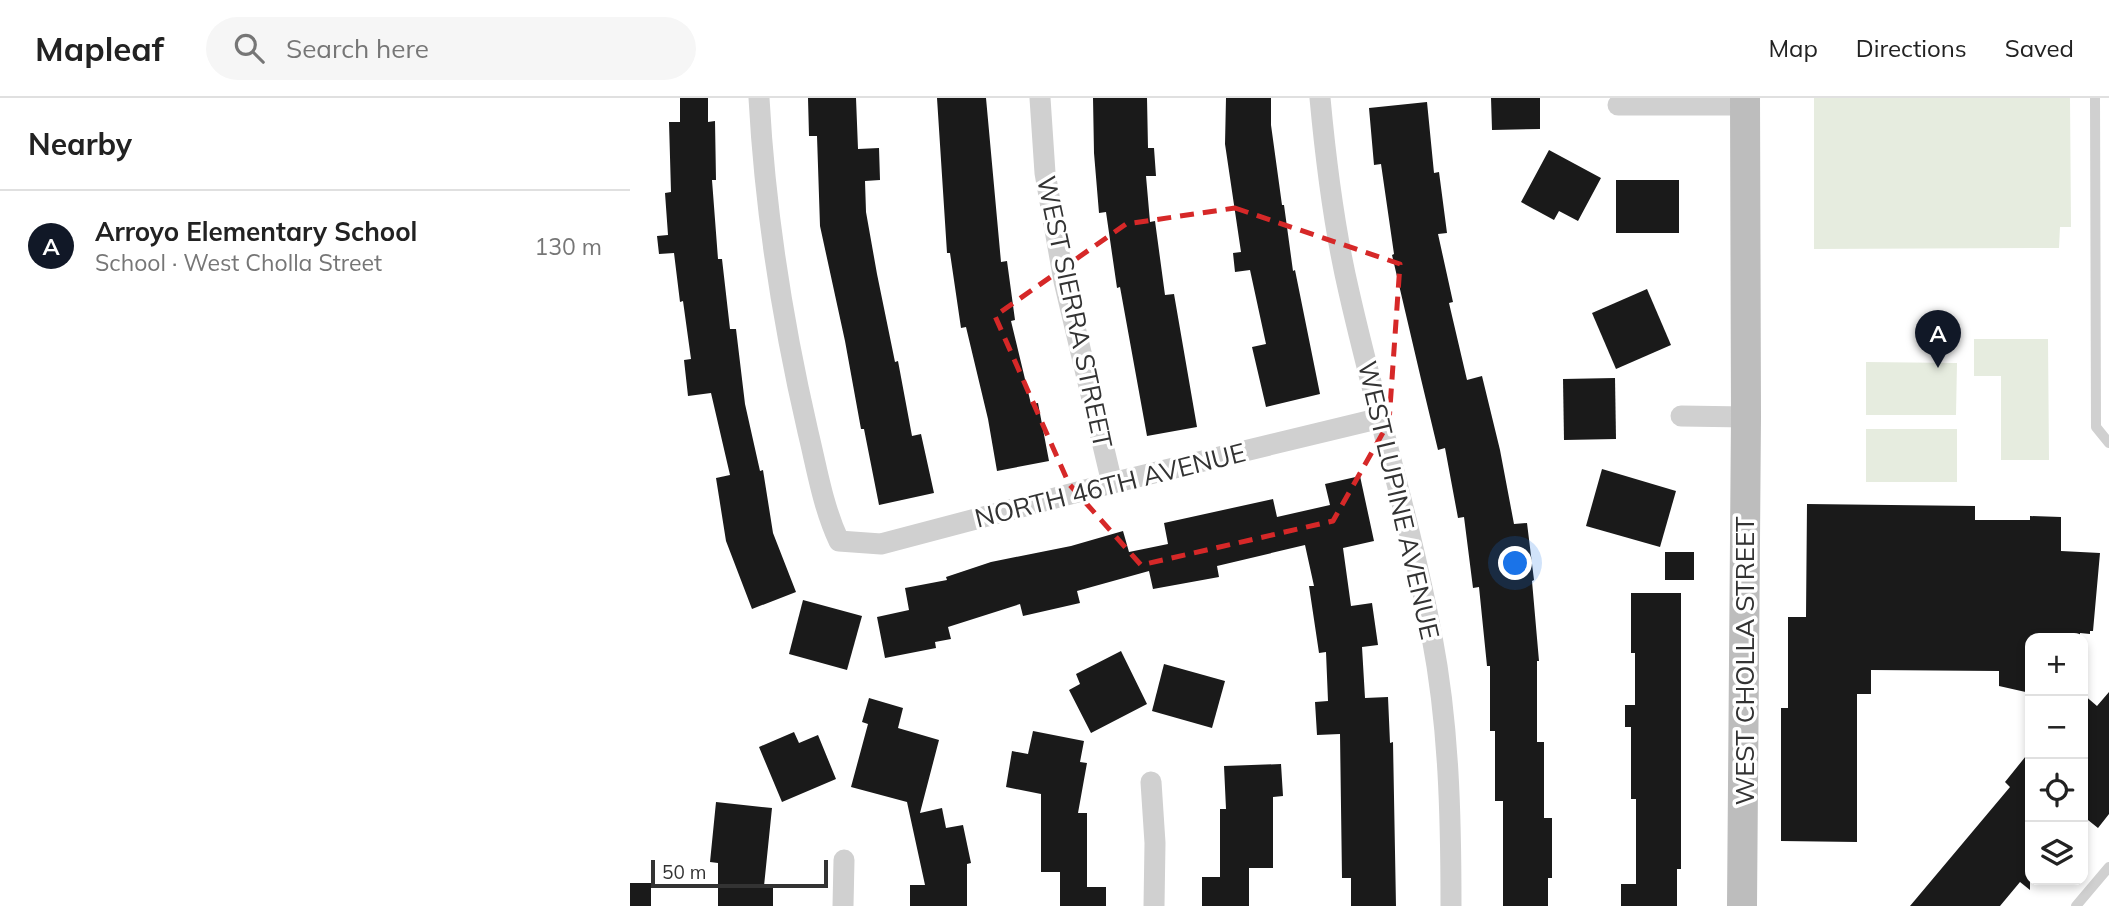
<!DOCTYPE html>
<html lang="en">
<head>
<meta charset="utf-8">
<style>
  :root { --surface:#fff; --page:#f6f6f6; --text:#222; --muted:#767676; --line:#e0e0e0; --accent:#111827 }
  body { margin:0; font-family:Mulish,sans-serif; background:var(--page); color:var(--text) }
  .controls { position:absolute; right:21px; bottom:21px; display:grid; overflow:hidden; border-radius:14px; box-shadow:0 4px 10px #0003 }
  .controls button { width:63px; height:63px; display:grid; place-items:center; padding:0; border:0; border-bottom:2px solid var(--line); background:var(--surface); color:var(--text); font:35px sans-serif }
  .scale { position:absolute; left:21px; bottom:18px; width:177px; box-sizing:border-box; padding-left:7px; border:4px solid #333; border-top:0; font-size:19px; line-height:24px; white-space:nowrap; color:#333; -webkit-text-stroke:5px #fff; paint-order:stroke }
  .you { position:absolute; left:886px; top:466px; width:24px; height:24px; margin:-18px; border:5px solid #fff; border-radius:50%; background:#1a73e8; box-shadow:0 0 0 10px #1a73e833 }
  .badge { display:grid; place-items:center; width:46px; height:46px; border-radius:50%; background:var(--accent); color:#fff; font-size:23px; font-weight:700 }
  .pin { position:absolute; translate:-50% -58px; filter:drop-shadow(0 2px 4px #0008) }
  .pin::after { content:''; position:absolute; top:37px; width:24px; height:21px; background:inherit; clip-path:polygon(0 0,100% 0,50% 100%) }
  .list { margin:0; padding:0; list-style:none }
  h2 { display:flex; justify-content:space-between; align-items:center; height:91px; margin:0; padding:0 28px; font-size:30px }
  h2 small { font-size:23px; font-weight:400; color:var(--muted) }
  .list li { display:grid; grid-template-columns:46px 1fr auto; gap:21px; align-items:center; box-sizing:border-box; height:112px; padding:0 28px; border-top:2px solid var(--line) }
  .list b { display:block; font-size:26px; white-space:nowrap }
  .list p { margin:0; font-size:23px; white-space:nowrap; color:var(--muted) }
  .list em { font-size:23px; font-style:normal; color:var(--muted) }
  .icon { flex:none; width:38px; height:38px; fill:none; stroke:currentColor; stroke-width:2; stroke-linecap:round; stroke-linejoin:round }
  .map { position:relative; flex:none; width:1479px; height:808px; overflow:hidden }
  header { display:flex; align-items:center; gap:42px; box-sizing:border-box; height:98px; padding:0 35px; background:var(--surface); border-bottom:2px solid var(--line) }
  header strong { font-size:33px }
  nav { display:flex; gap:38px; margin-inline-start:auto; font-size:24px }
  .search { width:490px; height:63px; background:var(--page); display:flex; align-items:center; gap:18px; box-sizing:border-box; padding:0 24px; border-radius:38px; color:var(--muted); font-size:26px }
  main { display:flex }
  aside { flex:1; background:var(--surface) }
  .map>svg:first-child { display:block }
</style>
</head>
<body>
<header>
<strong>Mapleaf</strong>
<div class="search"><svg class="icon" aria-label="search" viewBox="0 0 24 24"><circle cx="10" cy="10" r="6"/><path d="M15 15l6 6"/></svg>Search here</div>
<nav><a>Map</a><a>Directions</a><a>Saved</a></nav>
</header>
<main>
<aside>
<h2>Nearby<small></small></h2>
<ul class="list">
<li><span class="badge">A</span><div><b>Arroyo Elementary School</b><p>School · West Cholla Street</p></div><em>130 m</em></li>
</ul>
</aside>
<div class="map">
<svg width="1479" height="808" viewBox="0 0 1479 808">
  <rect width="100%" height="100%" fill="#fff"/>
  <g fill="#e6ecdf">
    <polygon points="1184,0 1440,0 1441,129 1430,129 1429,150 1184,151"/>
    <polygon points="1344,241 1418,241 1419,362 1371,362 1371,278 1344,278"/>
    <polygon points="1236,264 1327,265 1326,317 1236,317"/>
    <rect x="1236" y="331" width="91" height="53"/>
  </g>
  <g fill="#1a1a1a">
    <polygon points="50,0 78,0 78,24 85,23 86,82 82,82 88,161 92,161 100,231 106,231 115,306 130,373 133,372 143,435 166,494 122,511 96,443 86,380 100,377 81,295 58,298 54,262 61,261 53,203 50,204 44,155 29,156 27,138 38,137 35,95 41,94 39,24 50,24"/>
    <polygon points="178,0 226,0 228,51 249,50 250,82 235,83 236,114 247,176 265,264 268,263 282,338 291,336 304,395 249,407 234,331 231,331 215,243 190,128 187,38 179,38"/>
    <polygon points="307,0 356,0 371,164 377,163 385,222 381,223 401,306 408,305 419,363 367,373 358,321 336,229 331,230 320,155 317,155"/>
    <polygon points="463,0 517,0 518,50 524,50 526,78 516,78 520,124 525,123 535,197 544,196 567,329 517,338 490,189 487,190 476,114 469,115 464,55"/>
    <polygon points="596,0 641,0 641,27 652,107 654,107 663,173 665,172 690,296 636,309 622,249 636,246 620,172 605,174 603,155 611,154 595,46"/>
    <polygon points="861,0 910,0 910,31 862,32"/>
    <polygon points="797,4 804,75 809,74 817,135 808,136 823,204 819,205 837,282 852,278 870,352 884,426 897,425 904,482 902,483 909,563 907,563 907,644 914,644 914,720 922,720 922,780 918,780 918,808 873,808 873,703 865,703 865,633 860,633 860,568 857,568 849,489 843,490 834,419 828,420 815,350 808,352 791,281 762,157 764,156 751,66 744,67 739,10"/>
    <polygon points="919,52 971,80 948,123 929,113 924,122 891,104"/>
    <rect x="986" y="82" width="63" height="53"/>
    <polygon points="1017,191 1041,247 986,271 962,215"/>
    <polygon points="985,280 986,341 934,342 933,281"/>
    <polygon points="972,371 1046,393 1030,449 956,428"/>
    <polygon points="730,378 744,443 713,450 721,508 742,505 748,547 732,549 735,600 758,599 760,645 763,644 766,808 721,808 721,780 712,780 710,636 687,637 685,604 698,603 696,554 689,555 679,488 684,488 675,447 587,468 589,479 523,491 519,473 447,493 450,505 393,518 390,506 318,529 321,541 305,544 306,550 255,560 247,519 279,512 275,490 317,482 316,479 361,464 441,448 493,433 499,454 538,446 534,425 643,401 647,419 700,407 695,386"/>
    <polygon points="1177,406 1345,408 1345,422 1400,422 1400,418 1431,419 1431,453 1470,455 1463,533 1460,533 1460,536 1450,535 1450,540 1400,540 1400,595 1369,588 1369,573 1241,572 1241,596 1227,596 1227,744 1151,743 1151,610 1158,610 1158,519 1176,519"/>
    <rect x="1035" y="454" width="29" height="28"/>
    <polygon points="1001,495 1051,495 1051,771 1047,771 1047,808 991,808 991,786 1006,786 1006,701 1001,701 1001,629 995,629 995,607 1005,607 1005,555 1001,555"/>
    <polygon points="173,502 232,518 217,572 159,556"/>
    <polygon points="491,553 517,606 461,635 439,592 450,586 446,576"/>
    <polygon points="534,566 595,583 582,630 522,613"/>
    <polygon points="1479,594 1479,716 1468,730 1453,718 1453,596 1467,608"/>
    <polygon points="239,600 273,610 268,630 309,642 290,715 312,710 316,730 333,727 341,765 337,766 337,808 280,808 280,787 295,787 277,704 221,689 238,626 232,624"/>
    <polygon points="403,633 454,643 450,664 457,665 448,715 457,715 457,789 476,789 476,808 430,808 430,774 411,774 411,696 376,689 382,653 398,656"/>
    <polygon points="164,634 169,645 188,637 206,681 152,704 129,649"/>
    <polygon points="1400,653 1400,792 1390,784 1370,808 1280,808 1380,689 1375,684"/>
    <polygon points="651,666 653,698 643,699 643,770 619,770 619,808 572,808 572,779 590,779 590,711 596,711 594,668"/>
    <polygon points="86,704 142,710 134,788 143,788 143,808 88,808 88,765 80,764"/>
    <rect x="0" y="785" width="21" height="23"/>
  </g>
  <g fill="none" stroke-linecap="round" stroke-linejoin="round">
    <g stroke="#d0d0d0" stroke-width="10">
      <polyline points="1465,0 1466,329 1479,345"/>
      <polyline points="1446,808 1479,769"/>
    </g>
    <g stroke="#d0d0d0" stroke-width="21">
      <path d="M129 0C135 112 153 226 178 334 187 371 193 409 209 443L251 446 482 385 751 320"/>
      <polyline points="410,0 415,75 434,183 482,385"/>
      <path d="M690 0C696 65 704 130 719 194 745 309 780 422 802 539 819 628 821 718 821 808"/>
      <polyline points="988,7 1115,7"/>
      <polyline points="1051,318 1116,319"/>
      <polyline points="521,684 525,745 524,808"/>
      <polyline points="213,808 214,762"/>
    </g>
    <polyline stroke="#bdbdbd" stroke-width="30" points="1112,808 1116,319 1115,0"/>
  </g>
  <path fill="none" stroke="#d62828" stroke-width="5" stroke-dasharray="14 9" stroke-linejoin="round" d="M605 110 770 166 759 324 703 423 511 467 439 386 365 218 496 126Z"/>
  <g text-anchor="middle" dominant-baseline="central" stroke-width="7" stroke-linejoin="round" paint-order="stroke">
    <g font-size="26" fill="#333" stroke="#fff">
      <text transform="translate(445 214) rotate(78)">WEST SIERRA STREET</text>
      <text transform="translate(480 387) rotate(-14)">NORTH 46TH AVENUE</text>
      <text transform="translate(769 402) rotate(77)">WEST LUPINE AVENUE</text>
      <text transform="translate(1114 563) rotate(-90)">WEST CHOLLA STREET</text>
    </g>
  </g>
</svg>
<div class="controls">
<button>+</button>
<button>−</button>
<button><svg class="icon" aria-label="locate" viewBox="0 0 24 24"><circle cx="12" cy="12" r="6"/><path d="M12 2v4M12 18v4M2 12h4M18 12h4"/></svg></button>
<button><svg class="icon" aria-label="layers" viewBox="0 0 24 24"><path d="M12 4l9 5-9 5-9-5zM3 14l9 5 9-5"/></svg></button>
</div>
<div class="scale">50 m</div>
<div class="you"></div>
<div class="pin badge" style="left:1308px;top:270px">A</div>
</div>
</main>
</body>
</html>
